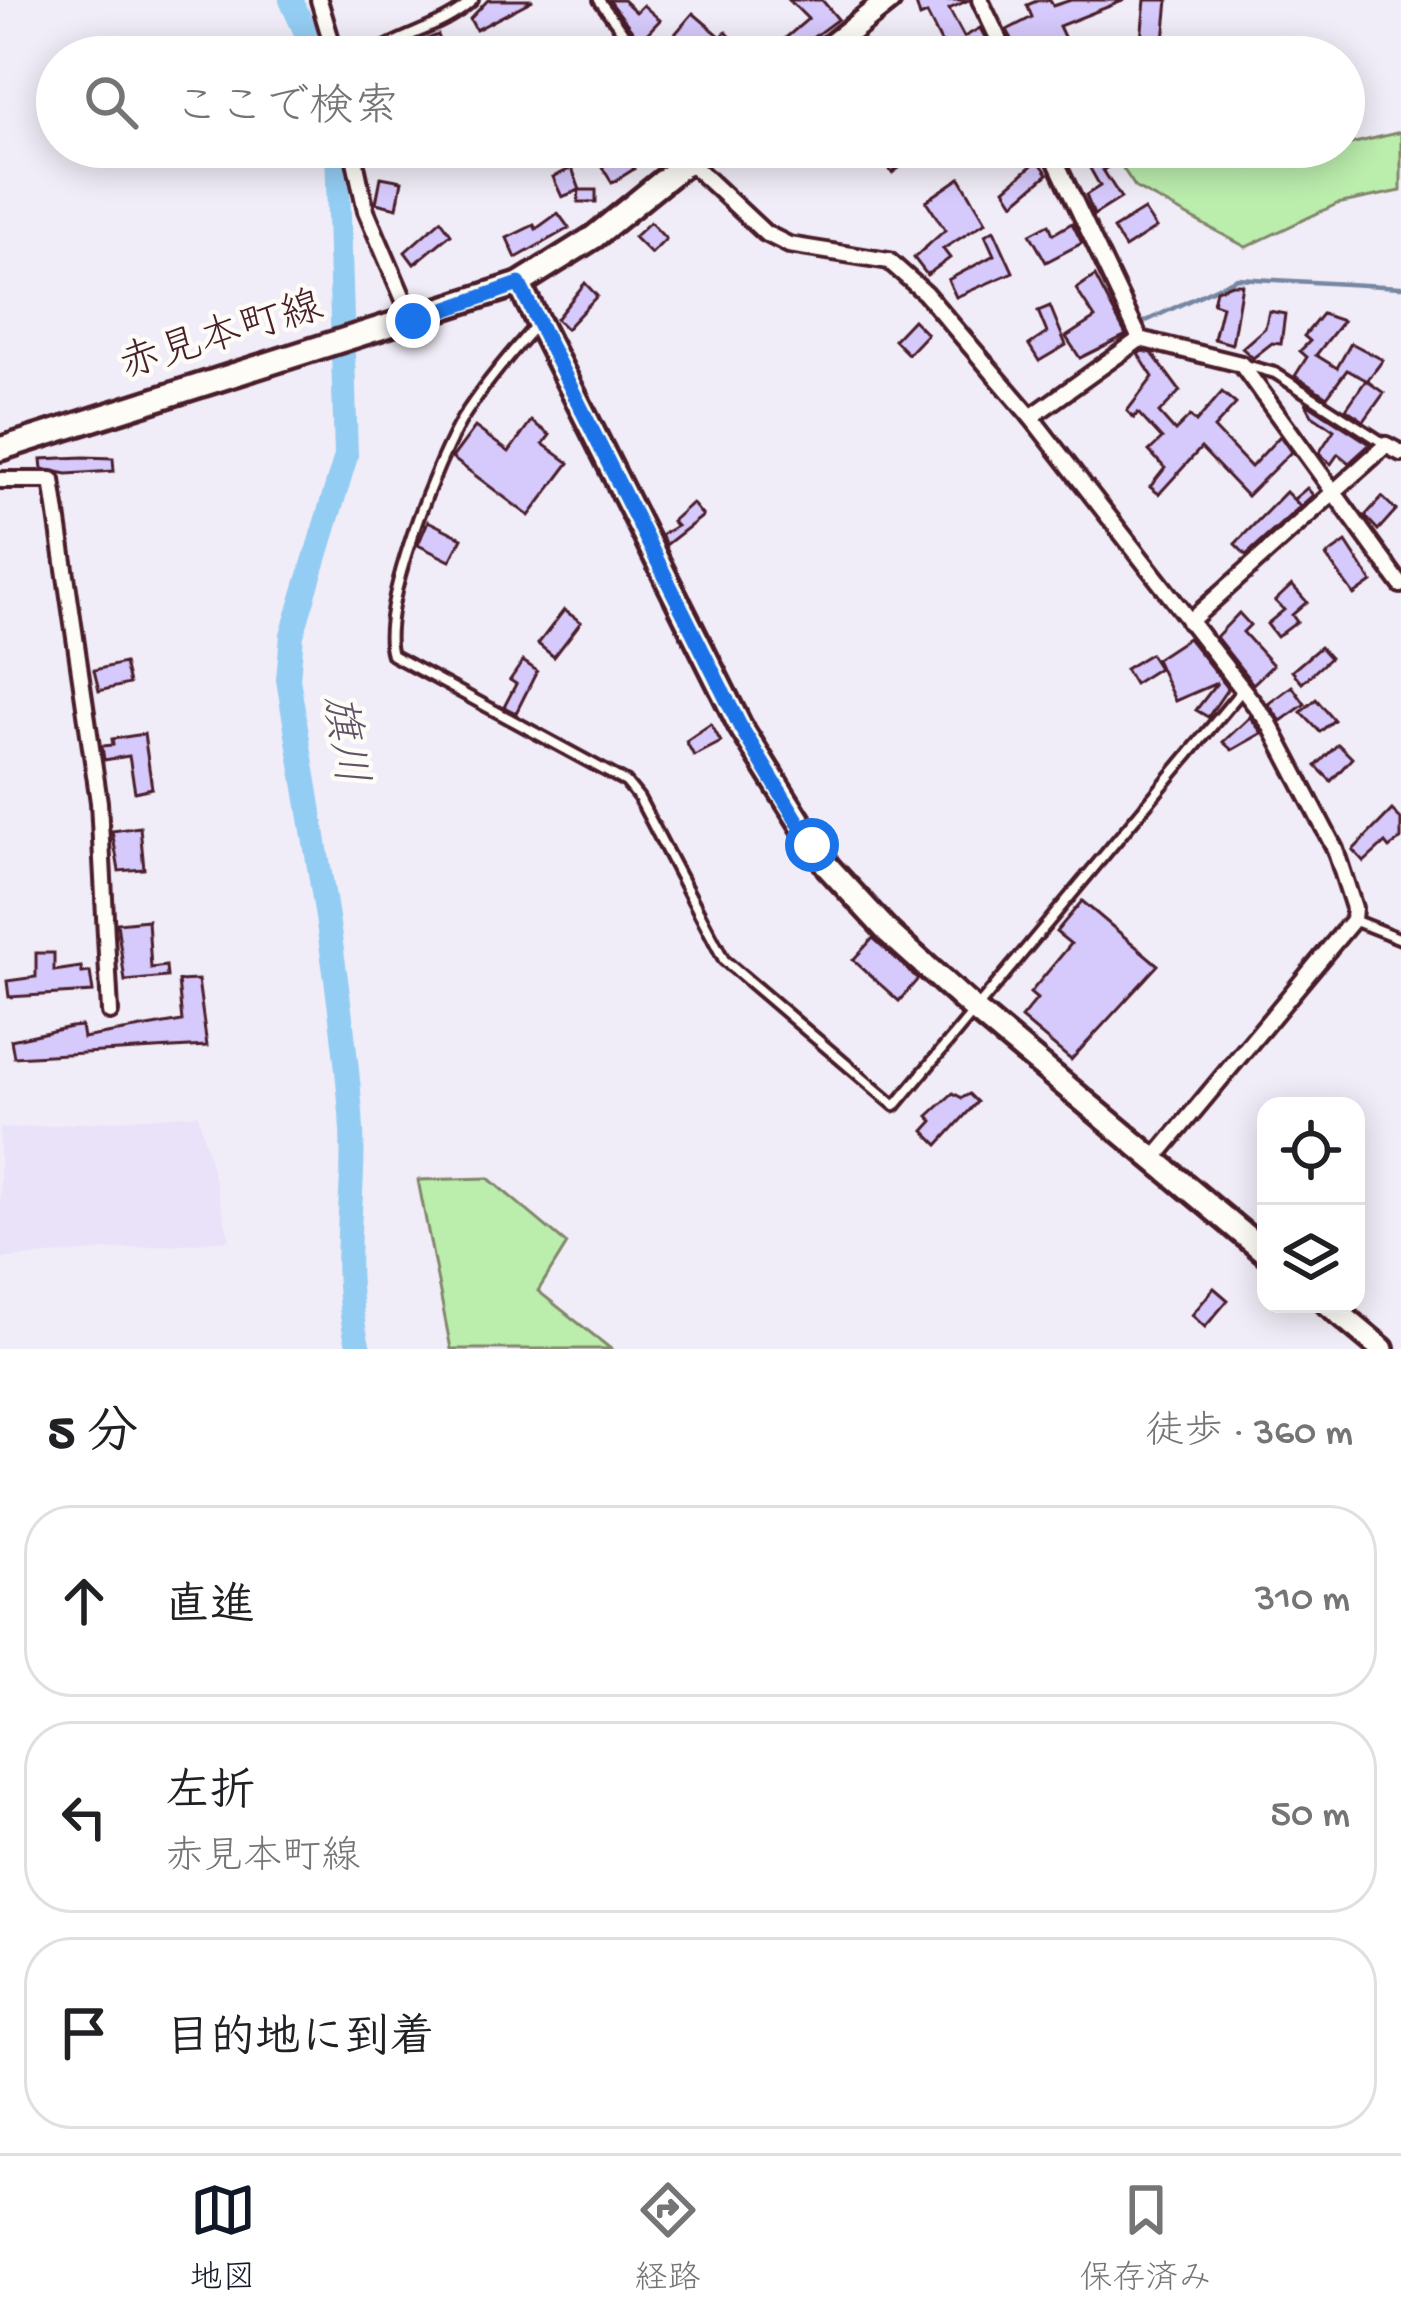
<!DOCTYPE html>
<html lang="ja">
<head>
<meta charset="utf-8">
<style>
  :root { --surface:#fff; --page:#f2f2f2; --text:#202124; --muted:#757577; --line:#e0e0e0; --accent:#111827 }
  body { margin:0; font-family:"Gochi Hand","Klee One",sans-serif; background:var(--page); color:var(--text) }
  .controls { position:absolute; right:36px; bottom:36px; display:grid; overflow:hidden; border-radius:24px; box-shadow:0 6px 30px #0003 }
  .controls button { width:108px; height:108px; display:grid; place-items:center; padding:0; border:0; border-bottom:3px solid var(--line); background:var(--surface); color:var(--text); font:60px sans-serif }
  .stop { position:absolute; width:36px; height:36px; margin:-27px; border:9px solid #1a73e8; border-radius:50%; background:#fff }
  .stop.end { background:#1a73e8; border-color:#fff; box-shadow:0 3px 12px #0008 }
  .list { margin:0; padding:0; list-style:none }
  h2 { display:flex; justify-content:space-between; align-items:center; height:156px; margin:0; padding:0 48px; font-size:51px }
  h2 small { font-size:39px; font-weight:400; color:var(--muted) }
  .list li { display:grid; grid-template-columns:78px 1fr auto; gap:36px; align-items:center; box-sizing:border-box; height:192px; margin:0 24px 24px; padding:0 24px; border:3px solid var(--line); border-radius:48px }
  .list b { display:block; font-size:45px; white-space:nowrap }
  .list p { margin:0; font-size:39px; white-space:nowrap; color:var(--muted) }
  .list em { font-size:39px; font-style:normal; color:var(--muted) }
  .icon { flex:none; width:66px; height:66px; fill:none; stroke:currentColor; stroke-width:2; stroke-linecap:round; stroke-linejoin:round }
  .map { position:relative; flex:none; width:1401px; height:1349px; overflow:hidden }
  .search { position:absolute; background:var(--surface); box-shadow:0 6px 30px #0003; left:36px; right:36px; top:36px; height:132px; display:flex; align-items:center; gap:30px; box-sizing:border-box; padding:0 42px; border-radius:66px; color:var(--muted); font-size:45px }
  .sheet { height:804px; background:var(--surface) }
  nav { display:flex; justify-content:space-around; align-items:center; box-sizing:border-box; height:168px; border-top:3px solid var(--line); background:var(--surface); font-size:33px; color:var(--muted) }
  nav a { display:grid; justify-items:center; gap:6px }
  nav .on { color:var(--accent) }
  .map>svg:first-child { display:block }
</style>
</head>
<body>
<div class="map">
<svg width="1401" height="1349" viewBox="0 0 1401 1349">
  <rect width="100%" height="100%" fill="#f1edf8"/>
  <filter id="ink" filterUnits="userSpaceOnUse"><feTurbulence type="fractalNoise" baseFrequency=".00833" numOctaves="2"/><feDisplacementMap in="SourceGraphic" scale="24" xChannelSelector="R" yChannelSelector="G"/><feConvolveMatrix kernelMatrix="1 2 1 2 8 2 1 2 1" color-interpolation-filters="sRGB"/></filter>
  <g filter="url(#ink)">
    <polygon fill="#e9e2f9" points="198,1114 230,1240 0,1259 0,1129"/>
    <g fill="#bbedad" stroke="#82866c" stroke-width="3">
      <polygon points="1401,132 1401,191 1337,204 1246,247 1136,188 1110,149 1215,147 1250,168"/>
      <polygon points="488,1178 567,1244 538,1291 611,1349 451,1349 418,1180"/>
    </g>
    <g fill="none" stroke-linecap="round" stroke-linejoin="round">
      <polyline stroke="#7687a3" stroke-width="4.5" points="1142,323 1237,278 1401,287"/>
      <g stroke="#94cdf3" stroke-width="24">
        <polyline points="291,0 317,57"/>
        <path d="M337 147 346 456 292 635 288 679C311 823 339 968 351 1113 358 1198 336 1263 359 1349"/>
      </g>
    </g>
    <g fill="#d6c9fb" stroke="#4a1f2b" stroke-width="3">
      <polygon points="488,0 533,0 476,30 470,19"/>
      <polygon points="609,0 623,0 636,12 643,5 660,20 640,41"/>
      <polygon points="789,0 822,0 838,19 792,53 782,41 808,19"/>
      <polygon points="915,0 969,0 949,9 964,37 980,28 988,43 968,54 965,50 949,57 924,57 943,46 927,14 920,17"/>
      <polygon points="1039,0 1050,0 1053,6 1071,0 1125,0 1059,26 1072,54 1022,57 1007,30 1032,17 1027,5"/>
      <polygon points="1145,0 1168,0 1164,41 1141,39"/>
      <polygon points="693,13 721,37 726,32 738,44 727,57 702,57 675,34"/>
      <polygon points="438,35 446,57 398,57 419,48 417,43"/>
      <polygon points="617,38 631,57 573,57"/>
      <polygon points="899,147 928,147 892,173 882,158"/>
      <polygon points="1078,147 1099,147 1110,166 1103,170 1121,198 1094,215 1086,195 1100,186"/>
      <polygon points="624,153 634,169 612,183 602,167"/>
      <polygon points="1038,160 1048,174 1014,203 1005,189"/>
      <polygon points="572,168 580,190 596,190 596,202 578,202 579,190 562,197 553,177"/>
      <polygon points="381,177 402,181 397,208 376,203"/>
      <polygon points="960,178 986,222 943,249 950,258 927,275 914,258 945,230 926,201"/>
      <polygon points="1144,210 1156,228 1125,248 1113,229"/>
      <polygon points="558,213 569,228 516,258 507,238 534,225 536,229"/>
      <polygon points="441,220 451,234 414,264 405,252"/>
      <polygon points="650,222 666,239 651,254 634,237"/>
      <polygon points="1072,223 1082,243 1046,262 1030,234 1049,224 1053,234"/>
      <polygon points="994,230 1013,272 956,297 948,280 994,255 985,235"/>
      <polygon points="1095,276 1126,335 1080,358 1066,337 1095,318 1076,289"/>
      <polygon points="585,283 597,296 566,329 556,319"/>
      <polygon points="1232,284 1242,284 1232,344 1214,339 1222,306 1213,303 1216,290"/>
      <polygon points="1050,306 1066,345 1039,361 1029,345 1047,333 1038,311"/>
      <polygon points="1269,311 1285,314 1281,344 1272,343 1253,358 1242,348 1265,328"/>
      <polygon points="1322,314 1343,321 1316,355 1337,368 1351,343 1383,360 1367,381 1384,393 1364,421 1346,409 1366,380 1347,370 1327,397 1295,376 1307,357 1300,351 1310,341 1304,336"/>
      <polygon points="913,320 927,334 908,354 894,340"/>
      <polygon points="1142,351 1152,353 1180,391 1159,413 1175,431 1190,416 1196,422 1222,392 1236,404 1214,428 1251,467 1280,436 1291,452 1247,496 1201,448 1159,494 1150,487 1165,468 1149,451 1162,439 1138,413 1134,418 1127,411 1153,377 1138,354"/>
      <polygon points="1305,402 1370,444 1349,463 1338,454 1331,464 1319,453 1334,430 1312,415"/>
      <polygon points="531,421 550,435 543,444 569,463 529,516 452,458 475,427 509,452"/>
      <polygon points="84,457 113,458 114,471 67,474 42,469 41,459"/>
      <polygon points="1307,488 1313,495 1246,555 1235,544 1286,492 1300,506 1294,499"/>
      <polygon points="1382,497 1396,510 1378,530 1365,516"/>
      <polygon points="692,503 703,516 666,545 661,535 677,526 672,521"/>
      <polygon points="428,521 462,538 450,561 418,545"/>
      <polygon points="1346,542 1372,582 1354,595 1326,556"/>
      <polygon points="1292,585 1307,602 1292,615 1297,622 1277,637 1267,624 1284,610 1275,601"/>
      <polygon points="564,610 581,622 554,657 538,644"/>
      <polygon points="1239,613 1250,625 1243,632 1273,665 1253,684 1216,637"/>
      <polygon points="1188,638 1228,688 1208,717 1196,710 1217,683 1175,701 1156,659"/>
      <polygon points="1320,647 1330,658 1302,683 1292,671"/>
      <polygon points="1150,654 1159,668 1134,684 1125,669"/>
      <polygon points="523,661 537,671 516,713 504,707 516,684 510,680"/>
      <polygon points="124,663 129,684 99,691 94,670"/>
      <polygon points="1292,686 1305,704 1281,721 1268,704"/>
      <polygon points="1316,699 1334,720 1320,732 1301,712"/>
      <polygon points="1250,717 1262,733 1232,750 1223,742"/>
      <polygon points="711,724 721,742 694,756 686,741"/>
      <polygon points="144,734 152,788 135,792 129,756 104,760 102,746 113,745 112,739"/>
      <polygon points="1338,744 1352,758 1331,781 1316,766"/>
      <polygon points="1392,810 1401,819 1401,839 1389,848 1385,843 1364,862 1353,850"/>
      <polygon points="140,827 144,869 119,871 112,831"/>
      <polygon points="1082,901 1158,965 1071,1060 1021,1018 1037,999 1030,993 1071,944 1056,932"/>
      <polygon points="148,920 151,968 166,966 167,977 125,981 117,923"/>
      <polygon points="873,938 918,979 899,1001 853,960"/>
      <polygon points="36,953 54,953 54,971 81,967 82,973 90,972 93,992 9,997 7,981 36,977"/>
      <polygon points="198,980 207,1046 14,1057 11,1040 71,1027 81,1026 83,1038 182,1021 178,981"/>
      <polygon points="953,1093 962,1098 969,1094 977,1102 938,1145 924,1131 933,1121 928,1116"/>
      <polygon points="1214,1288 1228,1300 1205,1327 1192,1315"/>
    </g>
    <g fill="none" stroke-linecap="round" stroke-linejoin="round">
      <g stroke="#4a1f2b" stroke-width="16">
        <g id="lane">
          <polyline points="599,0 641,57"/>
          <path d="M368 57C403 33 442 29 473 0"/>
          <path d="M536 325C510 354 483 386 462 419 437 461 377 611 392 655L626 782 639 798 724 960 895 1106 1243 689"/>
          <polyline points="1242,364 1275,373 1385,444"/>
          <polyline points="1353,920 1401,939"/>
        </g>
      </g>
      <g stroke="#4a1f2b" stroke-width="22">
        <g id="street">
          <polyline points="319,0 336,57"/>
          <polyline points="980,0 1007,57"/>
          <polyline points="352,147 366,211 413,321"/>
          <polyline points="1049,147 1140,339 1241,364 1401,585"/>
          <polyline points="688,161 765,233 789,245 889,261 925,293 1031,417 1269,723 1335,849 1354,908 1353,920 1154,1159"/>
          <polyline points="1031,417 1140,339"/>
          <polyline points="0,480 52,480 99,802 110,1012"/>
          <polyline points="1189,622 1386,445 1401,453"/>
        </g>
      </g>
      <g stroke="#4a1f2b" stroke-width="30">
        <g id="secondary">
          <polyline points="817,57 889,0"/>
          <polyline points="519,284 740,726 828,867 889,933 976,1011 1266,1253"/>
          <polyline points="0,449 519,284 594,237 705,147"/>
          <polyline points="1328,1304 1382,1349"/>
        </g>
      </g>
      <use href="#lane" stroke="#fdfcf7" stroke-width="8"/>
      <use href="#street" stroke="#fdfcf7" stroke-width="14"/>
      <use href="#secondary" stroke="#fdfcf7" stroke-width="21"/>
    </g>
  </g>
  <g fill="none" stroke-linecap="round" stroke-linejoin="round" filter="url(#ink)">
    <polyline stroke="#1a73e8" stroke-width="15" points="413,321 519,284 740,726 812,845"/>
  </g>
  <g text-anchor="middle" dominant-baseline="central" stroke-width="9" stroke-linejoin="round" paint-order="stroke">
    <g font-size="42" fill="#4a1f2b" stroke="#fdfcf7">
      <text transform="translate(222 339) rotate(-17)">赤見本町線</text>
    </g>
    <g font-size="45" font-style="italic" fill="#605367" stroke="#fdfcf7">
      <text transform="translate(341 740) rotate(81)">旗川</text>
    </g>
  </g>
</svg>
<div class="controls">
<button><svg class="icon" aria-label="locate" viewBox="0 0 24 24"><circle cx="12" cy="12" r="6"/><path d="M12 2v4M12 18v4M2 12h4M18 12h4"/></svg></button>
<button><svg class="icon" aria-label="layers" viewBox="0 0 24 24"><path d="M12 4l9 5-9 5-9-5zM3 14l9 5 9-5"/></svg></button>
</div>
<div class="stop" style="left:812px;top:845px"></div>
<div class="stop end" style="left:413px;top:321px"></div>
<div class="search"><svg class="icon" aria-label="search" viewBox="0 0 24 24"><circle cx="10" cy="10" r="6"/><path d="M15 15l6 6"/></svg>ここで検索</div>
</div>
<section class="sheet">
<h2>5 分<small>徒歩 · 360 m</small></h2>
<ul class="list">
<li><svg class="icon" aria-label="ahead" viewBox="0 0 24 24"><path d="M12 20V5M6 11l6-6 6 6"/></svg><div><b>直進</b></div><em>310 m</em></li>
<li><svg class="icon" aria-label="left" viewBox="0 0 24 24"><path d="M17 20v-9H6M10 6l-5 5 5 5"/></svg><div><b>左折</b><p>赤見本町線</p></div><em>50 m</em></li>
<li><svg class="icon" aria-label="arrive" viewBox="0 0 24 24"><path d="M6 21V4h12l-3 4 3 4H6"/></svg><div><b>目的地に到着</b></div></li>
</ul>
</section>
<nav>
<a class="on"><svg class="icon" aria-label="map" viewBox="0 0 24 24"><path d="M3 6l6-2 6 2 6-2v14l-6 2-6-2-6 2zM9 4v14M15 6v14"/></svg>地図</a>
<a><svg class="icon" aria-label="directions" viewBox="0 0 24 24"><path d="M12 3l9 9-9 9-9-9zM9 14v-3h6M13 9l2 2-2 2"/></svg>経路</a>
<a><svg class="icon" aria-label="saved" viewBox="0 0 24 24"><path d="M7 4h10v16l-5-4-5 4z"/></svg>保存済み</a>
</nav>
</body>
</html>
